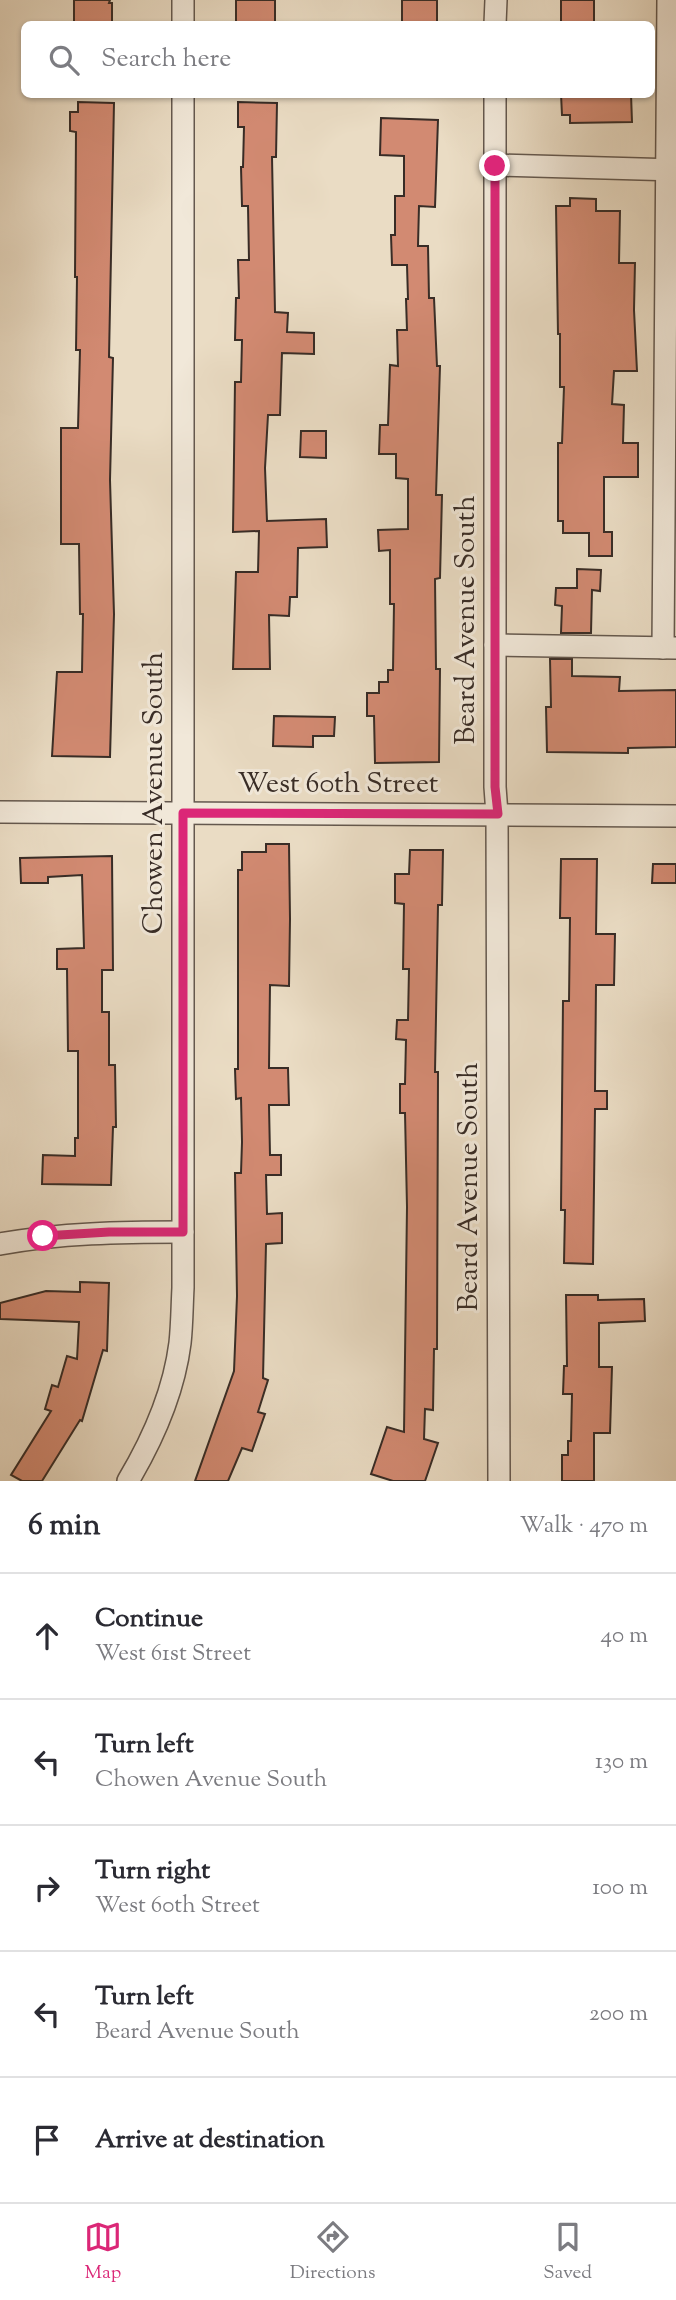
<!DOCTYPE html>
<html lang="en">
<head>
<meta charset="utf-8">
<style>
  :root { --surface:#fff; --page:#f2f2f3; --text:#2b2b33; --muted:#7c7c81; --line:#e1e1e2; --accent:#db2777 }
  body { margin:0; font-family:"Sorts Mill Goudy",serif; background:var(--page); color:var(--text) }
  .stop { position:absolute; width:21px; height:21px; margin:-16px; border:5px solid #db2777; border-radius:50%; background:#fff }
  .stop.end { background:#db2777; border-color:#fff; box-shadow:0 2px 7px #0008 }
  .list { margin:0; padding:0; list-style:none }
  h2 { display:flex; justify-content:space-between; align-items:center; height:91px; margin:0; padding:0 28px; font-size:30px }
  h2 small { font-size:23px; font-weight:400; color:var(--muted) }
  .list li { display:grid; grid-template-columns:46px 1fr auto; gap:21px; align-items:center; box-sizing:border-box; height:126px; padding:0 28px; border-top:2px solid var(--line) }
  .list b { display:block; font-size:26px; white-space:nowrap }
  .list p { margin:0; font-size:23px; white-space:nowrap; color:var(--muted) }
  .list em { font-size:23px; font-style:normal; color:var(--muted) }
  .icon { flex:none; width:38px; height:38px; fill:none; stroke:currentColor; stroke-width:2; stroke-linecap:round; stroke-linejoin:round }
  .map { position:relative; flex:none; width:676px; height:1481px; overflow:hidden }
  .search { position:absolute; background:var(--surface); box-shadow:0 2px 5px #0004; left:21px; right:21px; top:21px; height:77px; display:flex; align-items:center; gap:18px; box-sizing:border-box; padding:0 24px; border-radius:10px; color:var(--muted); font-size:26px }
  .sheet { height:721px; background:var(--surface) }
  nav { display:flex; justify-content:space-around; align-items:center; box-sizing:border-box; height:98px; border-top:2px solid var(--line); background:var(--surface); font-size:19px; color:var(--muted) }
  nav a { display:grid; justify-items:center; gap:4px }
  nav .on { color:var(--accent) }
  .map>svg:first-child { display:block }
</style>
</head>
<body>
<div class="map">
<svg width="676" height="1481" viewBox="0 0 676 1481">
  <rect width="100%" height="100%" fill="#eadcc4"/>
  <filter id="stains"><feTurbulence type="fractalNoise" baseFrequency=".00286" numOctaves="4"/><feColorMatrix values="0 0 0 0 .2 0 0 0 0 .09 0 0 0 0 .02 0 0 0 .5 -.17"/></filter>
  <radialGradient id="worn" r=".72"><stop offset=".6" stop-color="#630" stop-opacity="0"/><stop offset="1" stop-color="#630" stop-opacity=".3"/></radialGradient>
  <g fill="#d28a72" stroke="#382c26" stroke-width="2">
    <polygon points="74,0 110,0 109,3 112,3 112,24 74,24"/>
    <rect x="236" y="0" width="39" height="24"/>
    <polygon points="402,0 437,0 437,22 428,22 428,24 402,24"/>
    <rect x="561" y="0" width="33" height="24"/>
    <polygon points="561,94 631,94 632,122 570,123 570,115 562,115"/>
    <polygon points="78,102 114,103 109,357 113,358 110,480 114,614 110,757 52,756 57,672 82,672 83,614 80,614 79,544 61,544 61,428 78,428 80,350 76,350 77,277 75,277 76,132 70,131 70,112 78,112"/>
    <polygon points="238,102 277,103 276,157 272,157 275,312 288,313 287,332 314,333 314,354 282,353 280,415 268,415 265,468 267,521 326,519 327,547 298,548 297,597 290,597 289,616 269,615 270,669 233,669 236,572 258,572 259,531 233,532 235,382 241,382 242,340 235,340 236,298 239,298 238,260 249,260 248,206 242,206 241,167 243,167 244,127 238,127"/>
    <polygon points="381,118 438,120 435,207 419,206 418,246 428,246 429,298 434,298 437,366 440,366 436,495 442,495 440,578 435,579 436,669 440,669 439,762 375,763 374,716 367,716 367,693 379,693 379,682 388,682 388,670 393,670 394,604 390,604 390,550 379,551 378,530 408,529 408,479 396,478 396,454 379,454 380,425 388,425 390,365 398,366 397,330 407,330 406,299 408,299 407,265 392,265 391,235 395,235 395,196 404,196 404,156 380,155"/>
    <polygon points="570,198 596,199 596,211 620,211 619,263 635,263 634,310 637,371 614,371 612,404 624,405 623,443 638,443 638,477 604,477 604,532 612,532 612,556 589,556 589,533 563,533 563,521 558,521 558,443 562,443 564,387 560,387 560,334 558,334 556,206 570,206"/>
    <polygon points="301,431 326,431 326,458 300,457"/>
    <polygon points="577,569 601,570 600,591 592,590 591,633 561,633 562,606 555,605 556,588 577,588"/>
    <polygon points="550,659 572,659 572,676 620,677 619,691 676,690 676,747 628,748 628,753 547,752 546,707 551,707"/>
    <polygon points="274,716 335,717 334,736 313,736 313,747 273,746"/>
    <polygon points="266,844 289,844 290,919 289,986 270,985 269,1068 288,1068 289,1105 269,1105 270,1155 281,1155 281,1175 266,1175 267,1214 282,1213 282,1243 266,1244 263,1378 268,1380 258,1412 265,1414 252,1451 242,1448 228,1481 195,1481 234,1371 237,1296 235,1173 241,1173 242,1142 241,1098 236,1099 235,1069 238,1069 238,870 242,870 242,852 266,852"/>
    <polygon points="410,850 443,850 442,905 438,905 435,1072 438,1072 437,1349 434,1349 433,1410 425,1409 424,1439 438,1443 425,1481 393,1481 371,1474 387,1427 404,1432 407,1207 405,1113 400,1113 400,1084 405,1084 406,1040 396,1039 397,1020 408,1020 409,969 403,969 404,904 395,903 395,874 409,874"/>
    <polygon points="112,856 113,970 102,970 102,1012 109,1012 109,1065 115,1065 116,1127 113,1127 111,1185 42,1184 43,1155 75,1156 75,1138 78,1138 78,1051 68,1051 67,969 57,969 57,949 84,948 82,875 48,877 48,883 21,883 20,858"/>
    <polygon points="561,859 597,859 596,934 615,934 614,985 596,985 595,1091 607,1091 607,1109 595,1109 593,1264 564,1263 565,1210 561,1210 563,1001 569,1001 570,918 560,918"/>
    <polygon points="653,864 676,864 676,883 652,883"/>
    <polygon points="80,1282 109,1283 107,1351 103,1350 82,1421 80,1420 42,1481 22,1481 11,1475 51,1411 45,1409 52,1385 58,1387 67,1356 77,1359 79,1322 0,1319 0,1303 46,1291 80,1292"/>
    <polygon points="566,1295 598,1295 598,1300 644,1299 645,1321 599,1323 599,1367 612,1367 610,1433 594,1433 594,1481 562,1481 562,1455 568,1455 568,1441 571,1441 572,1394 563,1394 564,1366 567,1366"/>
  </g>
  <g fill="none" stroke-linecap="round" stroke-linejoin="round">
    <g stroke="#64584e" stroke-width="24">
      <g id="minor">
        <polyline points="183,0 183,24"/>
        <polyline points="495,24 496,0"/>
        <polyline points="495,94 495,787 497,814 499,1481"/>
        <polyline points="495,165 676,170"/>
        <polyline points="495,645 675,648"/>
        <polyline points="663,648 668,0"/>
        <polyline points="0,812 676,816"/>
        <path d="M0 1244C61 1233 121 1232 183 1232"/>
        <path d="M128 1481C153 1439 174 1391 180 1343 182 1325 182 1306 183 1288V94"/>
      </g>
    </g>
    <use href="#minor" stroke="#f1e8d9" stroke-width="21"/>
  </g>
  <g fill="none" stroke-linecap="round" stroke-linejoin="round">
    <polyline stroke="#db2777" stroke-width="9" points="43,1236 109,1232 183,1232 183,813 498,814 495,787 495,166"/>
  </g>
  <g text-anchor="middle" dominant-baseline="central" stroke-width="6" stroke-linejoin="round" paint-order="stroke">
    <g font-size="28" fill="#382c26" stroke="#f1e8d9">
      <text transform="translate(467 620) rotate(-90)">Beard Avenue South</text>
      <text x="338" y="785">West 60th Street</text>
      <text transform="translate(155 793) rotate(-90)">Chowen Avenue South</text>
      <text transform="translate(470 1187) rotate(-90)">Beard Avenue South</text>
    </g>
  </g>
  <rect width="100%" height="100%" filter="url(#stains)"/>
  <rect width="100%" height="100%" fill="url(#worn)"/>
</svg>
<div class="stop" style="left:43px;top:1236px"></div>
<div class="stop end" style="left:495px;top:166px"></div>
<div class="search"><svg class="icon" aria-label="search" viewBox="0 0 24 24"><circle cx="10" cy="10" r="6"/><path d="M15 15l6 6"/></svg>Search here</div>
</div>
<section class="sheet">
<h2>6 min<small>Walk · 470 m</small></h2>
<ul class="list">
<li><svg class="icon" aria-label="ahead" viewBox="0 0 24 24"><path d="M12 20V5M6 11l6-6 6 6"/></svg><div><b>Continue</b><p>West 61st Street</p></div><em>40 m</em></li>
<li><svg class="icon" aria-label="left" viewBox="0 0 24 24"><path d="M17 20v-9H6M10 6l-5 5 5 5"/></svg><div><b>Turn left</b><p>Chowen Avenue South</p></div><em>130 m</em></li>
<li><svg class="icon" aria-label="right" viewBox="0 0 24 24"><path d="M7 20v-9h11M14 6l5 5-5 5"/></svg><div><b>Turn right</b><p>West 60th Street</p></div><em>100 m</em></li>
<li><svg class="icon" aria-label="left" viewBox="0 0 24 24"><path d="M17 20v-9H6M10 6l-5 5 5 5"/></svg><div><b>Turn left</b><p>Beard Avenue South</p></div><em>200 m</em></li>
<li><svg class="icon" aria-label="arrive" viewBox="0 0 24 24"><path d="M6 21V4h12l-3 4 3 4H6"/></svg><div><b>Arrive at destination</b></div></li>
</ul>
</section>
<nav>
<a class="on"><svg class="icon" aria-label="map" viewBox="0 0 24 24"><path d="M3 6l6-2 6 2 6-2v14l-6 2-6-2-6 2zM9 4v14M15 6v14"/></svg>Map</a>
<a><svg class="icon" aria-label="directions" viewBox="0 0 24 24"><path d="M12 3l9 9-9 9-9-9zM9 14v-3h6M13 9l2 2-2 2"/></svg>Directions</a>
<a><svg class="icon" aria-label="saved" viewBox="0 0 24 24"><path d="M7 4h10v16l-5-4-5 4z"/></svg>Saved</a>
</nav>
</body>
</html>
